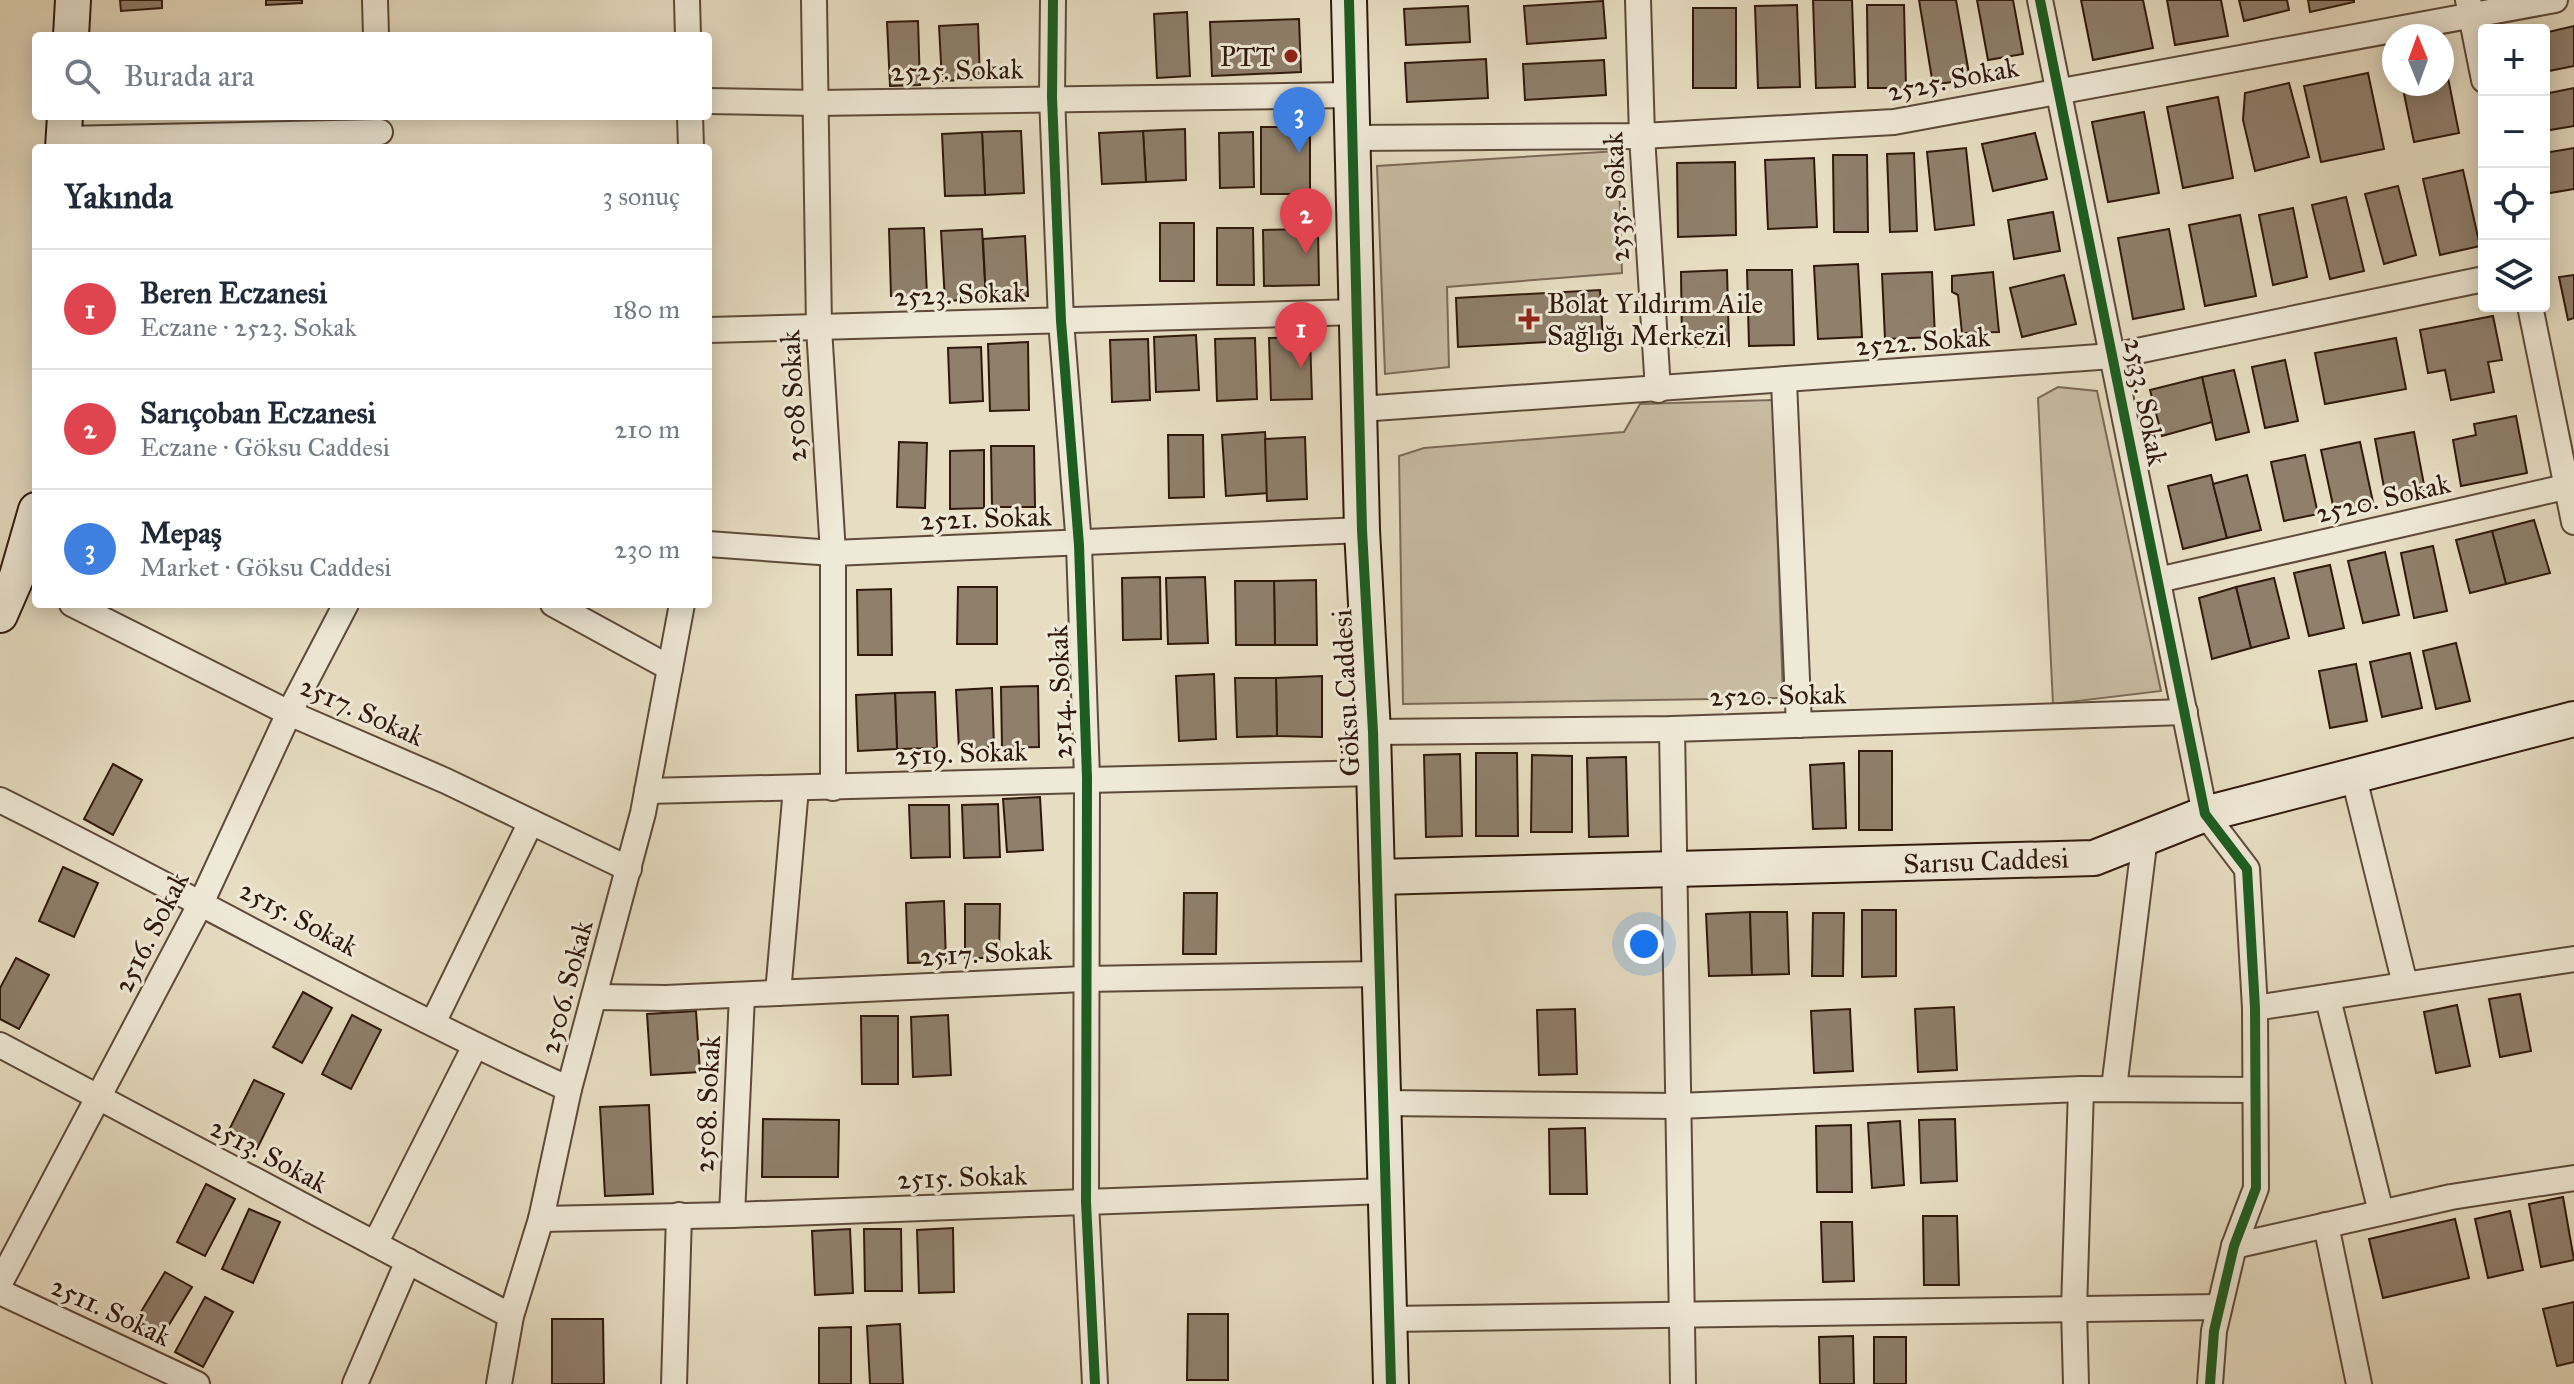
<!DOCTYPE html>
<html lang="tr">
<head>
<meta charset="utf-8">
<style>
  :root { --surface:#fff; --page:#f2f2f3; --text:#1f2937; --muted:#747a83; --line:#e0e1e3; --accent:#8f2418 }
  body { margin:0; font-family:"IM FELL Great Primer",serif; background:var(--page); color:var(--text) }
  .controls { position:absolute; right:24px; top:24px; display:grid; overflow:hidden; border-radius:8px; box-shadow:0 4px 20px #0003 }
  .controls button { width:72px; height:72px; display:grid; place-items:center; padding:0; border:0; border-bottom:2px solid var(--line); background:var(--surface); color:var(--text); font:40px sans-serif }
  .compass { position:absolute; left:2382px; top:24px; width:72px; height:72px; border-radius:50%; background:var(--surface); box-shadow:0 4px 20px #0003; rotate:359deg }
  .you { position:absolute; left:1644px; top:944px; width:28px; height:28px; margin:-20px; border:6px solid #fff; border-radius:50%; background:#1a73e8; box-shadow:0 0 0 12px #1a73e833 }
  .badge { display:grid; place-items:center; width:52px; height:52px; border-radius:50%; background:var(--accent); color:#fff; font-size:26px; font-weight:700 }
  .pin { position:absolute; translate:-50% -66px; filter:drop-shadow(0 2px 4px #0008) }
  .pin::after { content:''; position:absolute; top:42px; width:28px; height:24px; background:inherit; clip-path:polygon(0 0,100% 0,50% 100%) }
  .list { margin:0; padding:0; list-style:none }
  h2 { display:flex; justify-content:space-between; align-items:center; height:104px; margin:0; padding:0 32px; font-size:34px }
  h2 small { font-size:26px; font-weight:400; color:var(--muted) }
  .list li { display:grid; grid-template-columns:52px 1fr auto; gap:24px; align-items:center; box-sizing:border-box; height:120px; padding:0 32px; border-top:2px solid var(--line) }
  .list b { display:block; font-size:30px; white-space:nowrap }
  .list p { margin:0; font-size:26px; white-space:nowrap; color:var(--muted) }
  .list em { font-size:26px; font-style:normal; color:var(--muted) }
  .icon { flex:none; width:44px; height:44px; fill:none; stroke:currentColor; stroke-width:2; stroke-linecap:round; stroke-linejoin:round }
  .map { position:relative; flex:none; width:2574px; height:1384px; overflow:hidden }
  .search { position:absolute; background:var(--surface); box-shadow:0 4px 20px #0003; left:32px; top:32px; width:680px; height:88px; display:flex; align-items:center; gap:20px; box-sizing:border-box; padding:0 28px; border-radius:8px; color:var(--muted); font-size:30px }
  .panel { position:absolute; background:var(--surface); box-shadow:0 4px 20px #0003; left:32px; top:144px; width:680px; height:464px; border-radius:8px }
  .map>svg:first-child { display:block }
</style>
</head>
<body>
<div class="map">
<svg width="2574" height="1384" viewBox="0 0 2574 1384">
  <rect width="100%" height="100%" fill="#e7ddc2"/>
  <filter id="stains"><feTurbulence type="fractalNoise" baseFrequency=".0025" numOctaves="4"/><feColorMatrix values="0 0 0 0 .2 0 0 0 0 .09 0 0 0 0 .02 0 0 0 .5 -.17"/></filter>
  <radialGradient id="worn" r=".72"><stop offset=".6" stop-color="#630" stop-opacity="0"/><stop offset="1" stop-color="#630" stop-opacity=".3"/></radialGradient>
  <g fill="#c8bca3" stroke="#7c6a58" stroke-width="2">
    <polygon points="1618,151 1622,273 1447,287 1449,367 1385,374 1377,166"/>
    <polygon points="2058,387 2097,391 2161,691 2053,704 2038,398"/>
    <polygon points="1773,400 1783,698 1403,704 1399,456 1424,448 1624,432 1640,404"/>
  </g>
  <g fill="#8f7f6b" stroke="#30190c" stroke-width="2">
    <polygon points="120,0 162,0 162,8 121,11"/>
    <polygon points="266,0 302,0 302,3 266,5"/>
    <polygon points="1813,0 1852,0 1855,87 1816,88"/>
    <polygon points="1919,0 1956,0 1970,79 1933,85"/>
    <polygon points="1977,0 2013,0 2023,54 1988,60"/>
    <polygon points="2081,0 2143,0 2153,48 2093,60"/>
    <polygon points="2167,0 2221,0 2228,36 2175,45"/>
    <polygon points="2239,0 2287,0 2289,10 2244,21"/>
    <polygon points="2308,0 2354,0 2354,2 2310,12"/>
    <polygon points="1603,1 1606,38 1527,44 1524,6"/>
    <polygon points="1797,5 1800,87 1758,88 1755,6"/>
    <polygon points="1867,5 1904,5 1906,88 1868,88"/>
    <polygon points="1468,6 1470,42 1406,45 1404,9"/>
    <rect x="1693" y="8" width="43" height="80"/>
    <polygon points="1187,12 1190,76 1157,78 1154,14"/>
    <polygon points="1299,19 1301,72 1212,76 1210,22"/>
    <polygon points="918,21 920,85 890,86 887,22"/>
    <polygon points="978,24 980,79 942,81 939,26"/>
    <polygon points="2574,26 2574,66 2544,72 2544,33"/>
    <polygon points="2443,53 2459,133 2414,142 2402,84 2442,84"/>
    <polygon points="1486,59 1488,98 1407,102 1405,63"/>
    <polygon points="1604,60 1606,95 1525,100 1523,64"/>
    <polygon points="2368,73 2384,149 2321,162 2304,86"/>
    <polygon points="2289,83 2309,157 2255,171 2243,120 2245,93"/>
    <polygon points="2574,88 2574,126 2544,131 2544,94"/>
    <polygon points="2218,97 2233,178 2183,188 2167,107"/>
    <polygon points="2144,112 2159,193 2108,202 2092,122"/>
    <rect x="1261" y="127" width="49" height="67"/>
    <polygon points="1185,129 1186,180 1146,182 1143,131"/>
    <polygon points="1021,131 1024,193 985,195 982,132"/>
    <polygon points="1143,131 1146,182 1102,184 1099,133"/>
    <polygon points="982,132 985,195 945,196 942,134"/>
    <polygon points="1253,132 1254,187 1220,188 1219,133"/>
    <polygon points="2035,133 2047,179 1993,191 1982,144"/>
    <polygon points="1966,148 1974,225 1935,230 1927,152"/>
    <polygon points="2574,148 2574,189 2544,194 2544,153"/>
    <polygon points="1914,153 1917,231 1890,232 1887,154"/>
    <polygon points="1833,155 1867,155 1868,232 1834,232"/>
    <polygon points="1814,158 1817,227 1768,229 1765,160"/>
    <polygon points="1735,162 1736,235 1678,237 1677,163"/>
    <polygon points="2463,170 2480,246 2440,255 2423,179"/>
    <polygon points="2398,186 2416,255 2384,264 2365,194"/>
    <polygon points="2346,197 2364,271 2330,279 2312,205"/>
    <polygon points="2293,208 2307,277 2273,285 2259,215"/>
    <polygon points="2053,212 2060,251 2014,259 2008,220"/>
    <polygon points="2240,215 2256,296 2205,306 2189,225"/>
    <rect x="1160" y="223" width="34" height="58"/>
    <polygon points="924,228 927,295 891,296 889,229"/>
    <polygon points="1217,228 1253,228 1254,285 1217,285"/>
    <polygon points="982,229 986,299 945,301 941,231"/>
    <polygon points="1318,229 1319,285 1264,286 1263,230"/>
    <polygon points="2169,229 2184,309 2133,319 2118,238"/>
    <polygon points="1025,236 1028,296 986,299 983,239"/>
    <polygon points="1858,264 1862,337 1818,339 1814,266"/>
    <polygon points="1727,270 1729,346 1682,347 1681,272"/>
    <polygon points="1747,270 1792,270 1794,345 1749,346"/>
    <polygon points="1932,272 1935,337 1885,339 1882,274"/>
    <polygon points="1993,272 1999,332 1962,333 1958,295 1952,292 1952,276"/>
    <polygon points="2064,275 2076,324 2022,337 2010,288"/>
    <polygon points="2574,275 2574,318 2568,320 2559,277"/>
    <polygon points="1600,290 1603,339 1458,347 1456,298"/>
    <polygon points="2493,316 2502,360 2488,362 2494,392 2451,400 2445,370 2428,373 2420,330"/>
    <polygon points="1196,335 1199,390 1156,392 1154,337"/>
    <polygon points="1310,337 1312,399 1271,400 1269,338"/>
    <polygon points="1255,338 1257,399 1217,401 1215,339"/>
    <polygon points="2396,338 2406,389 2325,404 2315,353"/>
    <polygon points="1148,339 1150,400 1112,402 1110,340"/>
    <polygon points="1028,342 1029,410 990,411 988,344"/>
    <polygon points="981,347 983,401 950,403 948,348"/>
    <polygon points="2285,360 2298,421 2265,428 2252,367"/>
    <polygon points="2234,370 2249,432 2216,440 2202,377"/>
    <polygon points="2202,377 2212,422 2162,436 2150,390"/>
    <polygon points="2516,416 2527,473 2461,486 2453,440 2476,435 2474,424"/>
    <polygon points="1265,432 1269,493 1226,496 1222,435"/>
    <polygon points="2414,432 2425,490 2386,498 2375,439"/>
    <polygon points="1168,435 1203,435 1204,497 1169,498"/>
    <polygon points="1305,437 1307,499 1267,501 1265,439"/>
    <polygon points="899,442 927,443 925,508 897,507"/>
    <polygon points="2360,442 2373,502 2334,510 2321,450"/>
    <polygon points="991,446 1034,446 1035,507 992,507"/>
    <polygon points="984,450 984,508 950,509 950,451"/>
    <polygon points="2305,455 2318,514 2284,521 2271,462"/>
    <polygon points="2211,475 2227,538 2183,549 2168,486"/>
    <polygon points="2247,475 2261,530 2227,538 2213,484"/>
    <polygon points="2534,520 2550,573 2506,584 2492,531"/>
    <polygon points="2492,531 2506,584 2470,593 2456,540"/>
    <polygon points="2433,546 2447,611 2414,618 2401,553"/>
    <polygon points="2385,552 2399,615 2363,623 2348,561"/>
    <polygon points="2330,565 2344,628 2309,636 2294,573"/>
    <polygon points="1160,577 1161,639 1123,640 1122,578"/>
    <polygon points="1205,577 1208,643 1168,644 1166,578"/>
    <polygon points="2274,578 2289,638 2251,648 2236,587"/>
    <polygon points="1316,580 1317,645 1275,645 1274,581"/>
    <polygon points="1235,581 1274,581 1275,645 1236,645"/>
    <polygon points="958,587 997,587 997,644 957,644"/>
    <polygon points="2236,587 2251,648 2212,659 2199,598"/>
    <polygon points="891,589 892,655 858,655 857,590"/>
    <polygon points="2456,643 2470,701 2436,709 2423,651"/>
    <polygon points="2410,653 2422,708 2382,717 2370,662"/>
    <polygon points="2356,664 2367,721 2330,728 2319,671"/>
    <polygon points="1214,674 1216,739 1179,741 1176,676"/>
    <polygon points="1322,676 1322,737 1277,736 1276,678"/>
    <polygon points="1235,678 1276,678 1277,736 1237,737"/>
    <polygon points="1038,686 1039,747 1002,748 1001,687"/>
    <polygon points="992,688 994,747 959,749 956,690"/>
    <polygon points="935,692 937,748 897,749 895,693"/>
    <polygon points="895,693 897,749 858,751 856,695"/>
    <rect x="1859" y="751" width="33" height="79"/>
    <polygon points="1476,753 1517,753 1518,836 1476,836"/>
    <polygon points="1460,754 1462,836 1426,837 1424,755"/>
    <polygon points="1532,755 1572,756 1572,832 1531,832"/>
    <polygon points="1626,757 1628,836 1589,837 1587,758"/>
    <polygon points="1844,763 1846,828 1813,829 1810,765"/>
    <polygon points="113,764 142,780 113,835 84,819"/>
    <polygon points="1040,797 1043,850 1007,852 1003,799"/>
    <polygon points="998,804 1000,857 964,858 962,805"/>
    <polygon points="909,805 949,805 950,857 911,858"/>
    <polygon points="63,867 98,883 74,937 39,921"/>
    <polygon points="1184,893 1217,893 1216,954 1183,954"/>
    <polygon points="944,901 946,962 908,963 906,903"/>
    <polygon points="965,904 1000,904 999,958 965,958"/>
    <polygon points="1862,910 1896,910 1896,976 1862,977"/>
    <polygon points="1750,912 1752,975 1709,976 1706,914"/>
    <polygon points="1750,912 1787,912 1789,974 1752,975"/>
    <polygon points="1813,913 1844,913 1843,976 1812,976"/>
    <polygon points="16,958 49,975 19,1029 0,1019 0,988"/>
    <polygon points="303,992 332,1008 302,1063 273,1047"/>
    <polygon points="2520,994 2531,1051 2500,1057 2489,999"/>
    <polygon points="2457,1005 2470,1066 2436,1073 2424,1012"/>
    <polygon points="1954,1007 1957,1070 1918,1072 1915,1009"/>
    <polygon points="1575,1009 1577,1074 1539,1075 1537,1010"/>
    <polygon points="1850,1009 1853,1071 1814,1073 1811,1011"/>
    <polygon points="696,1011 700,1072 651,1075 647,1014"/>
    <polygon points="352,1015 381,1030 351,1089 322,1074"/>
    <polygon points="948,1015 951,1075 913,1077 911,1017"/>
    <polygon points="861,1016 898,1016 898,1084 862,1084"/>
    <polygon points="254,1080 284,1094 257,1149 227,1134"/>
    <polygon points="649,1105 653,1194 605,1196 600,1107"/>
    <polygon points="763,1119 839,1120 838,1177 762,1177"/>
    <polygon points="1955,1119 1957,1181 1921,1183 1919,1120"/>
    <polygon points="1900,1121 1904,1185 1872,1188 1868,1123"/>
    <polygon points="1851,1125 1852,1192 1817,1192 1816,1126"/>
    <polygon points="1585,1128 1587,1194 1550,1194 1549,1129"/>
    <polygon points="206,1184 235,1199 205,1256 177,1242"/>
    <polygon points="2563,1197 2574,1260 2541,1267 2529,1204"/>
    <polygon points="249,1209 280,1222 253,1283 222,1269"/>
    <polygon points="2510,1211 2523,1270 2488,1278 2475,1219"/>
    <polygon points="1923,1216 1957,1216 1959,1285 1924,1285"/>
    <polygon points="2455,1219 2469,1278 2383,1298 2369,1239"/>
    <polygon points="1821,1222 1852,1222 1854,1281 1823,1282"/>
    <polygon points="953,1228 954,1292 919,1293 917,1230"/>
    <polygon points="850,1229 853,1293 815,1295 812,1231"/>
    <polygon points="864,1229 901,1229 902,1291 865,1291"/>
    <polygon points="165,1272 192,1287 159,1341 133,1325"/>
    <polygon points="205,1297 233,1312 203,1367 175,1352"/>
    <polygon points="2574,1302 2574,1362 2557,1366 2543,1309"/>
    <polygon points="1188,1314 1228,1314 1228,1380 1187,1380"/>
    <polygon points="552,1319 603,1319 604,1384 552,1384"/>
    <polygon points="900,1324 903,1384 870,1384 867,1326"/>
    <polygon points="851,1327 851,1384 819,1384 819,1328"/>
    <polygon points="1853,1336 1854,1384 1820,1384 1819,1337"/>
    <rect x="1874" y="1337" width="32" height="47"/>
  </g>
  <g fill="none" stroke-linecap="round" stroke-linejoin="round">
    <g stroke="#5e4a3a" stroke-width="28">
      <g id="street">
        <polyline points="375,0 376,36"/>
        <polyline points="687,0 688,36"/>
        <polyline points="814,0 819,328 833,553 833,788"/>
        <polyline points="1053,0 1052,97 1061,321 1079,545 1087,778 1086,1202 1095,1384"/>
        <polyline points="1638,0 1642,136 1658,390"/>
        <polyline points="2040,0 2205,814 2247,869 2255,1008 2256,1188 2234,1246 2214,1331 2210,1384"/>
        <polyline points="2468,0 2484,80"/>
        <polyline points="708,101 817,103 1352,95"/>
        <polyline points="690,116 691,148"/>
        <polyline points="1353,138 1642,136 1894,122 2555,0"/>
        <polyline points="64,139 380,132"/>
        <polyline points="2530,306 2574,522"/>
        <polyline points="708,330 1359,312"/>
        <polyline points="1784,382 1799,725"/>
        <polyline points="1360,409 2113,356 2484,279"/>
        <polyline points="708,544 833,553 1362,530"/>
        <polyline points="2158,580 2574,485"/>
        <polyline points="72,604 289,713 446,781 629,869"/>
        <polyline points="553,604 670,668"/>
        <polyline points="1672,729 1683,1384"/>
        <polyline points="1373,732 1672,729 2185,712"/>
        <polyline points="2353,774 2405,984"/>
        <polyline points="647,791 1374,773"/>
        <path d="M0 800C190 895 376 1001 569 1089"/>
        <polyline points="778,993 796,788"/>
        <polyline points="596,997 666,998 1084,979 1380,974"/>
        <polyline points="2328,999 2381,1212"/>
        <polyline points="2255,1008 2574,959"/>
        <polyline points="433,1023 531,822"/>
        <polyline points="0,1045 511,1316"/>
        <polyline points="2114,1088 2145,837"/>
        <polyline points="1383,1103 1678,1106 2081,1089 2255,1090"/>
        <polyline points="732,1215 742,995"/>
        <polyline points="541,1219 732,1215 1386,1191"/>
        <polyline points="2326,1225 2359,1384"/>
        <polyline points="375,1244 475,1046"/>
        <polyline points="2234,1246 2451,1197 2574,1178"/>
        <polyline points="0,1283 202,901 289,713 346,604"/>
        <polyline points="0,1292 197,1384"/>
        <polyline points="1389,1319 2219,1307"/>
        <polyline points="355,1384 408,1261"/>
        <polyline points="499,1384 511,1316 541,1219 569,1089 643,813 682,604"/>
        <polyline points="674,1384 679,1215"/>
        <polyline points="2076,1384 2074,1309 2081,1089"/>
      </g>
    </g>
    <g stroke="#30190c" stroke-width="38">
      <g id="secondary">
        <polyline points="1349,0 1362,530 1373,732 1391,1384"/>
        <polyline points="71,36 73,0"/>
        <polyline points="63,148 65,116"/>
        <polyline points="0,615 17,576 36,510"/>
        <polyline points="1377,877 2094,858 2205,814 2574,719"/>
      </g>
    </g>
    <use href="#street" stroke="#efe9d7" stroke-width="24"/>
    <use href="#secondary" stroke="#efe9d7" stroke-width="34"/>
    <g stroke="#efe9d7" stroke-width="15">
      <g id="cycleway">
        <polyline points="1053,0 1052,97 1061,321 1079,545 1087,778 1086,1202 1095,1384"/>
        <polyline points="1349,0 1362,530 1373,732 1391,1384"/>
        <polyline points="2040,0 2205,814 2247,869 2255,1008 2256,1188 2234,1246 2214,1331 2210,1384"/>
      </g>
    </g>
    <use href="#cycleway" stroke="#1b5e20" stroke-width="10"/>
  </g>
  <g fill="#8f2418" stroke="#efe9d7" stroke-width="3">
    <circle cx="1291" cy="56" r="8"/>
    <path d="M1525 307h8v8h8v8h-8v8h-8v-8h-8v-8h8z"/>
  </g>
  <g text-anchor="middle" dominant-baseline="central" stroke-width="6" stroke-linejoin="round" paint-order="stroke">
    <g font-size="28" fill="#30190c" stroke="#efe9d7" text-anchor="end">
      <text x="1275" y="56">PTT</text>
      <text x="1547" y="303" text-anchor="start">Bolat Yıldırım Aile<tspan x="1547" dy="32">Sağlığı Merkezi</tspan></text>
    </g>
    <g font-size="28" fill="#30190c" stroke="#efe9d7">
      <text transform="translate(957 70) rotate(-1)">2525. Sokak</text>
      <text transform="translate(1953 79) rotate(-11)">2525. Sokak</text>
      <text transform="translate(1616 197) rotate(-93)">2535. Sokak</text>
      <text transform="translate(960 294) rotate(-2)">2523. Sokak</text>
      <text transform="translate(1923 341) rotate(-4)">2522. Sokak</text>
      <text transform="translate(793 396) rotate(-93)">2508 Sokak</text>
      <text transform="translate(2146 402) rotate(79)">2533. Sokak</text>
      <text transform="translate(2383 498) rotate(-13)">2520. Sokak</text>
      <text transform="translate(986 518) rotate(-2)">2521. Sokak</text>
      <text transform="translate(1060 692) rotate(-92)">2514. Sokak</text>
      <text transform="translate(1346 693) rotate(-93)">Göksu Caddesi</text>
      <text transform="translate(1778 695) rotate(-1)">2520. Sokak</text>
      <text transform="translate(362 711) rotate(24)">2517. Sokak</text>
      <text transform="translate(961 753) rotate(-2)">2519. Sokak</text>
      <text transform="translate(1986 861) rotate(-2)">Sarısu Caddesi</text>
      <text transform="translate(299 918) rotate(28)">2515. Sokak</text>
      <text transform="translate(151 932) rotate(-63)">2516. Sokak</text>
      <text transform="translate(986 953) rotate(-3)">2517. Sokak</text>
      <text transform="translate(566 987) rotate(-75)">2506. Sokak</text>
      <text transform="translate(707 1104) rotate(-87)">2508. Sokak</text>
      <text transform="translate(269 1155) rotate(28)">2513. Sokak</text>
      <text transform="translate(962 1177) rotate(-2)">2515. Sokak</text>
      <text transform="translate(111 1311) rotate(25)">2511. Sokak</text>
    </g>
  </g>
  <rect width="100%" height="100%" filter="url(#stains)"/>
  <rect width="100%" height="100%" fill="url(#worn)"/>
</svg>
<div class="controls">
<button>+</button>
<button>−</button>
<button><svg class="icon" aria-label="locate" viewBox="0 0 24 24"><circle cx="12" cy="12" r="6"/><path d="M12 2v4M12 18v4M2 12h4M18 12h4"/></svg></button>
<button><svg class="icon" aria-label="layers" viewBox="0 0 24 24"><path d="M12 4l9 5-9 5-9-5zM3 14l9 5 9-5"/></svg></button>
</div>
<svg class="compass" viewBox="-18 -18 36 36"><path d="M0-13l5 13h-10z" fill="#e53935"/><path d="M0 13l5-13h-10z" fill="#747a83"/></svg>
<div class="you"></div>
<div class="pin badge" style="left:1301px;top:368px;background:#e0444e">1</div>
<div class="pin badge" style="left:1306px;top:254px;background:#e0444e">2</div>
<div class="pin badge" style="left:1299px;top:153px;background:#3f7fe0">3</div>
<div class="search"><svg class="icon" aria-label="search" viewBox="0 0 24 24"><circle cx="10" cy="10" r="6"/><path d="M15 15l6 6"/></svg>Burada ara</div>
<section class="panel">
<h2>Yakında<small>3 sonuç</small></h2>
<ul class="list">
<li><span class="badge" style="background:#e0444e">1</span><div><b>Beren Eczanesi</b><p>Eczane · 2523. Sokak</p></div><em>180 m</em></li>
<li><span class="badge" style="background:#e0444e">2</span><div><b>Sarıçoban Eczanesi</b><p>Eczane · Göksu Caddesi</p></div><em>210 m</em></li>
<li><span class="badge" style="background:#3f7fe0">3</span><div><b>Mepaş</b><p>Market · Göksu Caddesi</p></div><em>230 m</em></li>
</ul>
</section>
</div>
</body>
</html>
